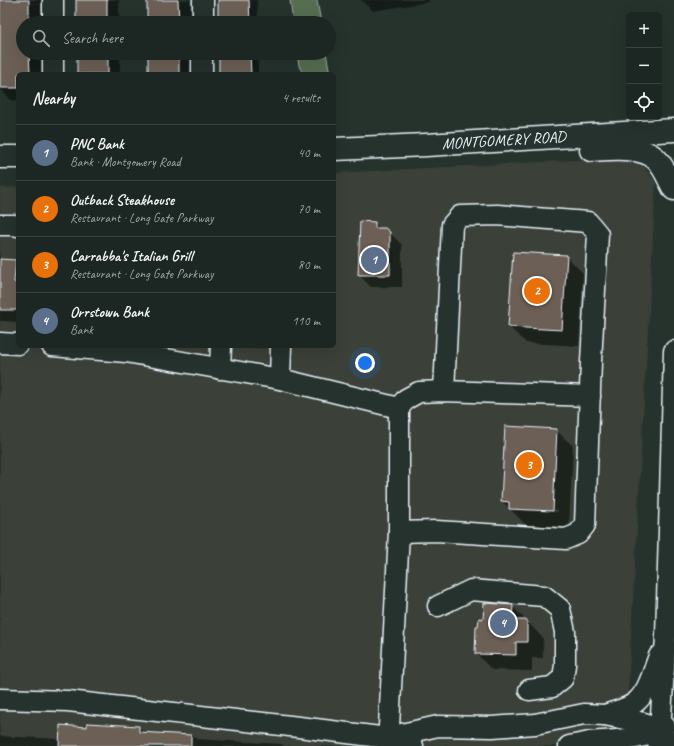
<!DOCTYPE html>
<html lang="en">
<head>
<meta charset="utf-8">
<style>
  :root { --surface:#1c2622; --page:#29322f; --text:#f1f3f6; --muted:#a0a5a5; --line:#3a4340; --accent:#ff9aa2 }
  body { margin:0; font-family:Caveat,sans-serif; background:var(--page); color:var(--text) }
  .controls { position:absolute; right:12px; top:12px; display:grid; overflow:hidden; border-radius:6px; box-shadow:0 4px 16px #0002 }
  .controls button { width:36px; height:36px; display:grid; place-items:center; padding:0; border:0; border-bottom:1px solid var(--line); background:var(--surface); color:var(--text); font:20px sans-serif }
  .you { position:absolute; left:365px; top:363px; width:14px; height:14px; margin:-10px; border:3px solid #fff; border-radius:50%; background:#1a73e8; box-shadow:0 0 0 6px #1a73e833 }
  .badge { display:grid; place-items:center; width:26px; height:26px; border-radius:50%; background:var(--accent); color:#fff; font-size:13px; font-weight:700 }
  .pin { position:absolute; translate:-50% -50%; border:2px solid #fff; box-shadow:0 1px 4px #0006 }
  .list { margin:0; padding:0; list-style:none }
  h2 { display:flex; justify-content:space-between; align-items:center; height:52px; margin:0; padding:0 16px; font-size:17px }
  h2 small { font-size:13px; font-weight:400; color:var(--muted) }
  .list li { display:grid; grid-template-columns:26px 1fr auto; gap:12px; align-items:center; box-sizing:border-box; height:56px; padding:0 16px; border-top:1px solid var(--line) }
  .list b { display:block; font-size:15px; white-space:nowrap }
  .list p { margin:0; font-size:13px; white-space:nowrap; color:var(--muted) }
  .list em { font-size:13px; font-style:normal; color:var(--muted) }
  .icon { flex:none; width:22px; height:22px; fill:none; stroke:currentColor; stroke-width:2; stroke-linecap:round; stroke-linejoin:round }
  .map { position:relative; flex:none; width:674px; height:746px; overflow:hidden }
  .search { position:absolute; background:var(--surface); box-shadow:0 4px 16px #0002; left:16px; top:16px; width:320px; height:44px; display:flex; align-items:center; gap:10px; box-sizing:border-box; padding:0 14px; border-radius:22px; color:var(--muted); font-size:15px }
  .panel { position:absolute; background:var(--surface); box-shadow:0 4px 16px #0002; left:16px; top:72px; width:320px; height:276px; border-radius:6px }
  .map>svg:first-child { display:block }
</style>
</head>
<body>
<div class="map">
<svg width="674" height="746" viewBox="0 0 674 746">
  <rect width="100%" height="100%" fill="#26332d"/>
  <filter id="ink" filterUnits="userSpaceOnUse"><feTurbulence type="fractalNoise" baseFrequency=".025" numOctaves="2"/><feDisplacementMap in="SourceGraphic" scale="8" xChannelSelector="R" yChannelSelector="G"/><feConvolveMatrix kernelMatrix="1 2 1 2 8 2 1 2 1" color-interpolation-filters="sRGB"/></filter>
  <g filter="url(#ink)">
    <polygon fill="#3b4139" points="636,157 656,182 625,746 0,746 0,188 18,187 18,346 334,346 334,173"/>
    <g fill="#576d51" stroke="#a0afa4">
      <polygon points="290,0 317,0 321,23 293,23"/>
      <polygon points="297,53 326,53 330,74 303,74 299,66"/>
    </g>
    <g fill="#0007" fill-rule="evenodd">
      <polygon points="0,0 41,0 41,23 23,23 23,53 41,53 42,74 18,74 18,100 12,101 0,88"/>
      <rect x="77" y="0" width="42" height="23"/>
      <polygon points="148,0 190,0 191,23 148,23"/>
      <polygon points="219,0 257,0 258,23 220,23"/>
      <polygon points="361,0 429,0 429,2 373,11"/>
      <rect x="78" y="53" width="42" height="21"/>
      <polygon points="149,53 191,53 192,74 149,74"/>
      <rect x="220" y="53" width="38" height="21"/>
      <polygon points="374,222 380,229 389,232 402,245 402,287 371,287 359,275"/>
      <polygon points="566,256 583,273 579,346 526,343 509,327"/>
      <polygon points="0,260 15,261 18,264 18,322 0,321"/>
      <polygon points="241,346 266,346 266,348 243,348"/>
      <path d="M556 430 573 446 569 527 526 525 502 501ZM518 508 558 510V512L518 510Z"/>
      <polygon points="512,606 543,638 543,658 532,658 532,671 492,670 476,653 479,627 484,620"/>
      <polygon points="139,727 146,733 194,736 197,739 281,744 284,746 0,746 0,736 60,739 88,728"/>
    </g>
    <g fill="#6c6156" stroke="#e8f1f8">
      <polygon points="0,0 29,0 29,23 23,23 23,53 29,53 30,74 18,74 18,88 0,88"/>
      <rect x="76" y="0" width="31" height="23"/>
      <polygon points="147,0 178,0 179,23 147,23"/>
      <polygon points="218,0 249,0 250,23 218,23"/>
      <rect x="77" y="53" width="31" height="21"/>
      <rect x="148" y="53" width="31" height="21"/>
      <polygon points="219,53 250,53 251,74 219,74"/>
      <polygon points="360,221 375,222 375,228 385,228 390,232 390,275 358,275"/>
      <polygon points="513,252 567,255 562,330 508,327"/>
      <polygon points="0,259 16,260 14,282 18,283 18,310 0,310"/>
      <polygon points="505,426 557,429 553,511 509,509 509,502 501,501"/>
      <polygon points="484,603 513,605 512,620 527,620 527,642 516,642 516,655 475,654 476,626 478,626 479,618 483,619"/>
      <polygon points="87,723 139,726 139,732 191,735 191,746 59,746 60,725 87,727"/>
    </g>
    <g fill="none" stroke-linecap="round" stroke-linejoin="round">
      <g stroke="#e8f1f8" stroke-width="23">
        <g id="minor">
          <polyline points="53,23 53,0"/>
          <polyline points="203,23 203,0"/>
          <polyline points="53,74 53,53"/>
          <polyline points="202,74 202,53"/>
          <polyline points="0,225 14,225 18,226"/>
          <polyline points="0,343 18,344"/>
          <polyline points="52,346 126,352 280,379 399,408"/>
          <polyline points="220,369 221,346"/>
          <polyline points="280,379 281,346"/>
          <polyline points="399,532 436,531 566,539 578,534 585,525 591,362 598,234 588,222 497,215 460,216 452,225 444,391"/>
          <polyline points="438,606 471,590 544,596 560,609 565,632 565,665 563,678 552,687 529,690"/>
          <polyline points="0,699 68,701 299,727 388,738 413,746"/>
          <path d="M605 715C615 711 629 709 637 701 649 690 653 671 659 656"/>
          <polyline points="388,737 438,726 492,727 535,724 584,714 605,715 644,723 660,730 667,740"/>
          <path d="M590 742C612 740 648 741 665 726"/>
          <polyline points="388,746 399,532 399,408 406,399 419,392 444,391 590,396"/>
          <polyline points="569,746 590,742 603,744"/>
          <polyline points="659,746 666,637 674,351"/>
        </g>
      </g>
      <g stroke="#e8f1f8" stroke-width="25">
        <g id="major">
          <path id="s1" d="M334 149 426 145 674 130"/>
          <path d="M591 150C610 149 643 145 657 160 664 167 669 180 674 189"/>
          <polyline points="0,157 18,157"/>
        </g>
      </g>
      <use href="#minor" stroke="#26332d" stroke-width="20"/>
      <use href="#major" stroke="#26332d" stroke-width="22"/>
    </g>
  </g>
  <g text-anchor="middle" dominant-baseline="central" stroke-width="4" stroke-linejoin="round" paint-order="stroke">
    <g font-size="16" fill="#e8f1f8" stroke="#26332d">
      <text stroke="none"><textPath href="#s1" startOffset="170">MONTGOMERY ROAD</textPath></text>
    </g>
  </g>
</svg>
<div class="controls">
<button>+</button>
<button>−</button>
<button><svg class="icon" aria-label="locate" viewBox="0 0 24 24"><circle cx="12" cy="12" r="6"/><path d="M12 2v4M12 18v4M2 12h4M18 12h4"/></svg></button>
</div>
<div class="you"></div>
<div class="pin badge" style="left:374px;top:260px;background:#5c6f8a">1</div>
<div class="pin badge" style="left:537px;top:291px;background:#e8710a">2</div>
<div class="pin badge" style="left:529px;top:465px;background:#e8710a">3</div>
<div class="pin badge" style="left:503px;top:623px;background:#5c6f8a">4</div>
<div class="search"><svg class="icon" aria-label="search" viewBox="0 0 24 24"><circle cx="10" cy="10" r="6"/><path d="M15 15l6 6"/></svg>Search here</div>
<section class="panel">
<h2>Nearby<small>4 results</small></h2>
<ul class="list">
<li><span class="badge" style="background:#5c6f8a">1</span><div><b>PNC Bank</b><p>Bank · Montgomery Road</p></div><em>40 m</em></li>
<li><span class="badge" style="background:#e8710a">2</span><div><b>Outback Steakhouse</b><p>Restaurant · Long Gate Parkway</p></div><em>70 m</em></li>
<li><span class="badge" style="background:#e8710a">3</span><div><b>Carrabba's Italian Grill</b><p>Restaurant · Long Gate Parkway</p></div><em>80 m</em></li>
<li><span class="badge" style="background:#5c6f8a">4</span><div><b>Orrstown Bank</b><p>Bank</p></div><em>110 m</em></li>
</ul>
</section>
</div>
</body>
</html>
